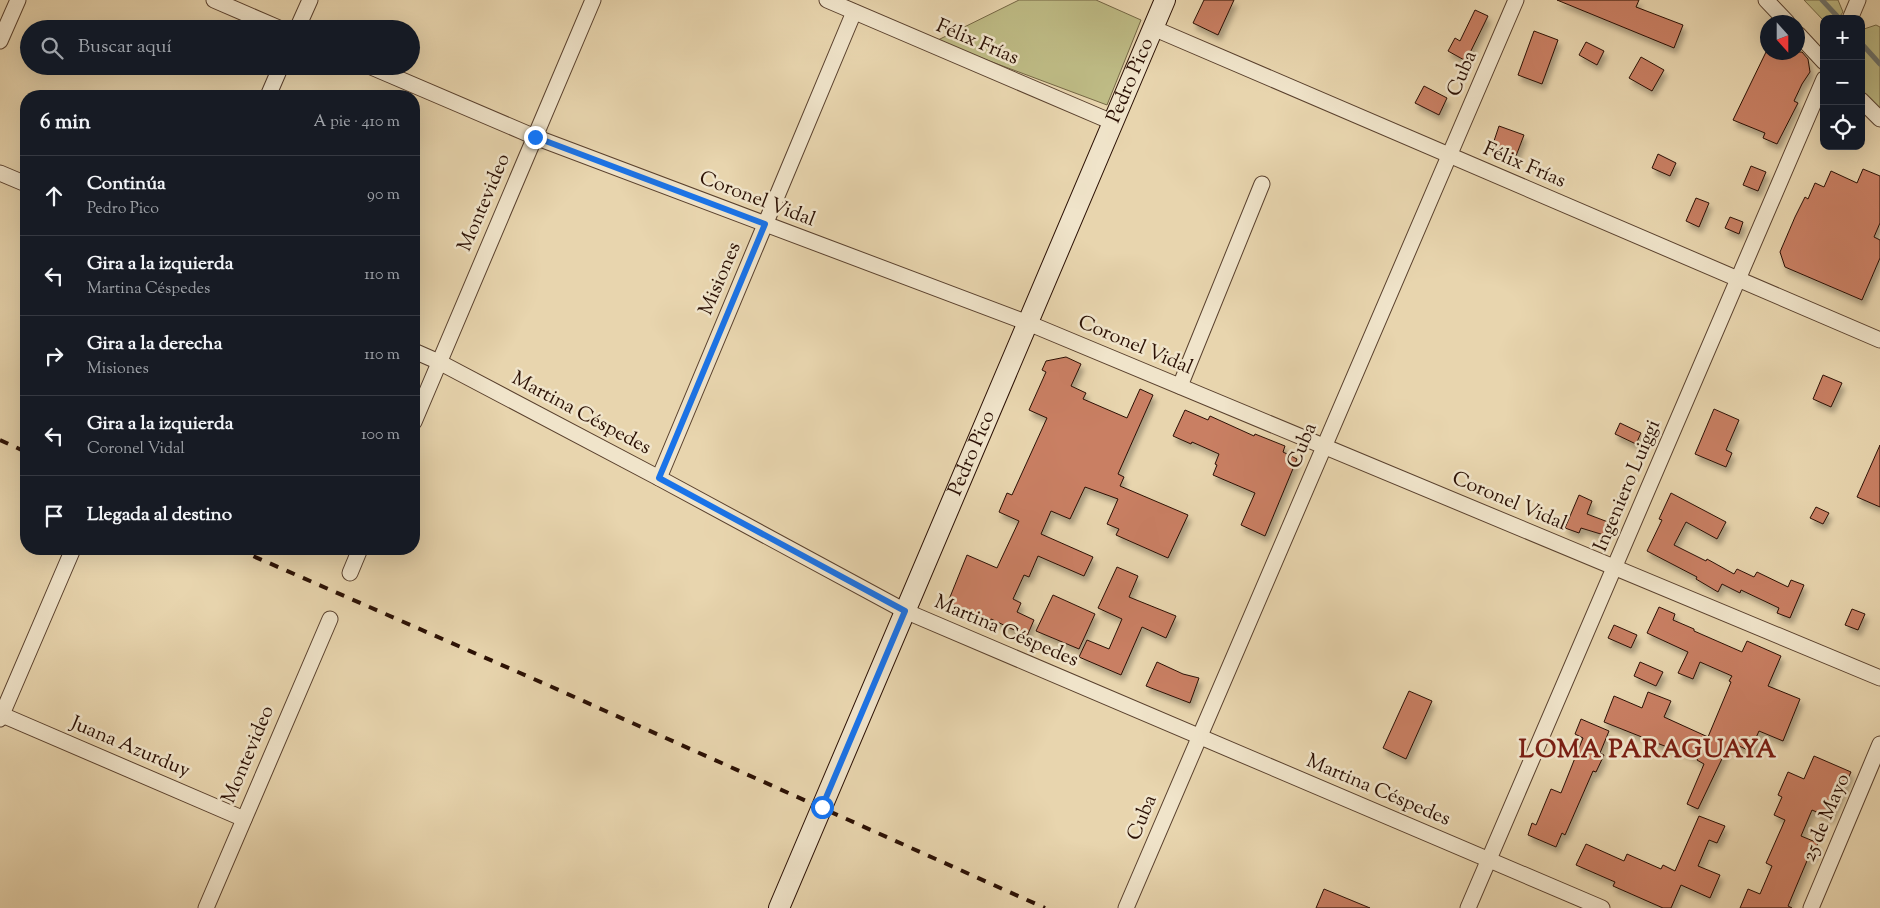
<!DOCTYPE html>
<html lang="es">
<head>
<meta charset="utf-8">
<style>
  :root { --surface:#171b24; --page:#20242c; --text:#f1f3f6; --muted:#9ea1a6; --line:#363941 }
  body { margin:0; font-family:"Sorts Mill Goudy",serif; background:var(--page); color:var(--text) }
  .controls { position:absolute; right:15px; top:15px; display:grid; overflow:hidden; border-radius:10px; box-shadow:0 5px 20px #0002 }
  .controls button { width:45px; height:45px; display:grid; place-items:center; padding:0; border:0; border-bottom:1px solid var(--line); background:var(--surface); color:var(--text); font:25px sans-serif }
  .compass { position:absolute; left:1760px; top:15px; width:45px; height:45px; border-radius:50%; background:var(--surface); box-shadow:0 5px 20px #0002; rotate:159deg }
  .stop { position:absolute; width:15px; height:15px; margin:-11px; border:4px solid #1a73e8; border-radius:50%; background:#fff }
  .stop.end { background:#1a73e8; border-color:#fff; box-shadow:0 1px 5px #0008 }
  .list { margin:0; padding:0; list-style:none }
  h2 { display:flex; justify-content:space-between; align-items:center; height:65px; margin:0; padding:0 20px; font-size:21px }
  h2 small { font-size:16px; font-weight:400; color:var(--muted) }
  .list li { display:grid; grid-template-columns:32px 1fr auto; gap:15px; align-items:center; box-sizing:border-box; height:80px; padding:0 20px; border-top:1px solid var(--line) }
  .list b { display:block; font-size:19px; white-space:nowrap }
  .list p { margin:0; font-size:16px; white-space:nowrap; color:var(--muted) }
  .list em { font-size:16px; font-style:normal; color:var(--muted) }
  .icon { flex:none; width:28px; height:28px; fill:none; stroke:currentColor; stroke-width:2; stroke-linecap:round; stroke-linejoin:round }
  .map { position:relative; flex:none; width:1880px; height:908px; overflow:hidden }
  .search { position:absolute; background:var(--surface); box-shadow:0 5px 20px #0002; left:20px; top:20px; width:400px; height:55px; display:flex; align-items:center; gap:12px; box-sizing:border-box; padding:0 18px; border-radius:28px; color:var(--muted); font-size:19px }
  .panel { position:absolute; background:var(--surface); box-shadow:0 5px 20px #0002; left:20px; top:90px; width:400px; height:465px; border-radius:20px }
  .map>svg:first-child { display:block }
</style>
</head>
<body>
<div class="map">
<svg width="1880" height="908" viewBox="0 0 1880 908">
  <defs>
    <filter id="shadow"><feDropShadow dx="3" dy="5.5" stdDeviation="2.5" flood-color="#0004"/></filter>
  </defs>
  <rect width="100%" height="100%" fill="#e8d5ae"/>
  <filter id="stains"><feTurbulence type="fractalNoise" baseFrequency=".004" numOctaves="4"/><feColorMatrix values="0 0 0 0 .2 0 0 0 0 .09 0 0 0 0 .02 0 0 0 .5 -.17"/></filter>
  <radialGradient id="worn" r=".72"><stop offset=".6" stop-color="#630" stop-opacity="0"/><stop offset="1" stop-color="#630" stop-opacity=".3"/></radialGradient>
  <g fill="#bebb85" stroke="#746644">
    <polygon points="1019,0 1096,0 1141,20 1107,105 936,41"/>
    <polygon points="1804,0 1838,0 1843,12 1838,19 1824,19 1824,21"/>
    <polygon points="1876,25 1880,27 1880,109 1861,91 1861,30"/>
  </g>
  <g fill="none" stroke-linecap="round" stroke-linejoin="round">
    <g stroke="#6d746d" stroke-width="5">
      <polyline points="1822,0 1838,17"/>
      <polyline points="1861,43 1880,64"/>
    </g>
  </g>
  <g fill="#c97f63" stroke="#2b1004" filter="url(#shadow)">
    <polygon points="1204,0 1234,0 1218,35 1193,23"/>
    <polygon points="1557,0 1639,0 1636,7 1683,25 1674,48"/>
    <polygon points="1475,10 1488,16 1466,61 1448,51 1455,38 1460,41"/>
    <polygon points="1534,31 1558,40 1542,84 1518,75"/>
    <polygon points="1586,42 1604,51 1597,65 1579,55"/>
    <polygon points="1766,52 1802,52 1808,59 1810,72 1802,84 1794,101 1798,103 1777,144 1763,138 1765,133 1733,120"/>
    <polygon points="1641,57 1664,70 1652,91 1629,78"/>
    <polygon points="1424,86 1447,98 1439,115 1415,103"/>
    <polygon points="1499,126 1524,135 1516,156 1492,147"/>
    <polygon points="1658,154 1676,163 1670,176 1652,168"/>
    <polygon points="1751,166 1766,172 1758,191 1743,185"/>
    <polygon points="1863,169 1880,176 1880,223 1874,237 1880,240 1880,258 1862,300 1785,267 1780,252 1795,217 1805,197 1808,199 1815,183 1824,187 1831,171 1857,183"/>
    <polygon points="1696,198 1709,203 1699,227 1686,221"/>
    <polygon points="1730,217 1743,222 1739,234 1725,228"/>
    <polygon points="1066,357 1081,364 1071,386 1086,393 1083,399 1127,418 1140,389 1153,395 1118,474 1124,477 1120,486 1188,515 1168,558 1116,535 1119,529 1107,524 1118,499 1085,487 1070,519 1051,511 1041,534 1093,557 1084,576 1038,556 1029,577 1024,575 1013,599 1021,603 1017,612 1034,620 1027,636 991,619 990,621 948,602 967,555 997,568 1019,521 999,512 1007,493 1012,495 1047,418 1029,410 1046,372 1042,370 1046,361"/>
    <polygon points="1823,375 1842,383 1831,407 1813,399"/>
    <polygon points="1714,409 1739,420 1726,450 1732,453 1726,467 1695,454"/>
    <polygon points="1185,410 1208,420 1210,416 1254,436 1255,434 1285,446 1283,452 1297,459 1265,536 1241,525 1255,493 1213,475 1217,465 1215,464 1219,454 1192,442 1191,444 1173,436"/>
    <polygon points="1620,423 1641,433 1636,444 1615,434"/>
    <polygon points="1880,445 1880,507 1857,497"/>
    <polygon points="1671,493 1726,522 1717,539 1686,522 1674,545 1706,561 1707,559 1734,574 1737,569 1754,577 1757,572 1788,587 1791,580 1804,585 1790,618 1777,613 1779,608 1741,590 1740,593 1722,584 1718,592 1696,579 1697,577 1647,551 1662,520 1659,519"/>
    <polygon points="1579,495 1592,501 1587,514 1608,522 1604,535 1581,528 1579,533 1565,528"/>
    <polygon points="1816,507 1829,513 1823,524 1810,518"/>
    <polygon points="1117,567 1138,576 1129,597 1176,616 1166,638 1142,627 1121,675 1079,657 1087,640 1109,649 1122,619 1098,608"/>
    <polygon points="1053,595 1095,614 1079,649 1036,631"/>
    <polygon points="1659,607 1675,614 1673,620 1694,629 1694,631 1742,652 1747,641 1781,656 1768,686 1800,699 1783,741 1759,731 1750,751 1730,742 1698,809 1687,804 1704,764 1697,760 1698,758 1668,745 1667,747 1604,722 1614,696 1642,708 1648,692 1671,701 1664,717 1708,737 1731,682 1729,681 1732,676 1700,662 1693,679 1678,673 1688,652 1647,633"/>
    <polygon points="1852,609 1865,614 1858,630 1845,625"/>
    <polygon points="1614,625 1637,635 1631,648 1608,638"/>
    <polygon points="1157,662 1183,674 1199,678 1190,703 1146,686"/>
    <polygon points="1640,662 1663,672 1656,686 1634,676"/>
    <polygon points="1409,691 1432,701 1406,759 1383,748"/>
    <polygon points="1581,719 1609,731 1600,753 1604,755 1596,772 1593,771 1565,835 1562,833 1556,847 1528,835 1532,823 1536,825 1551,789 1561,793 1583,738 1575,734"/>
    <polygon points="1814,756 1851,772 1830,818 1812,810 1801,836 1818,843 1812,857 1809,856 1788,906 1792,908 1740,908 1748,889 1760,894 1772,866 1766,863 1785,820 1774,815 1782,797 1778,795 1788,772 1804,779"/>
    <polygon points="1699,816 1725,826 1717,843 1709,840 1698,866 1720,875 1710,898 1681,885 1671,908 1663,908 1613,886 1615,882 1576,865 1586,844 1624,861 1627,854 1661,869 1663,865 1675,871"/>
    <polygon points="1324,889 1370,908 1316,908"/>
  </g>
  <g fill="none" stroke-linecap="round" stroke-linejoin="round">
    <g stroke="#5a412e" stroke-width="17">
      <g id="street">
        <polyline points="214,0 281,29"/>
        <polyline points="827,0 1112,122"/>
        <polyline points="1766,0 1787,22"/>
        <polyline points="1850,19 1858,0"/>
        <polyline points="1153,28 1880,340"/>
        <polyline points="297,29 310,0"/>
        <polyline points="1798,34 1824,62"/>
        <polyline points="0,41 18,0"/>
        <polyline points="369,66 535,137 1028,323 1880,678"/>
        <polyline points="268,96 281,66"/>
        <polyline points="1861,100 1880,119"/>
        <polyline points="0,173 26,184"/>
        <polyline points="414,351 439,362 659,478 905,611 1602,908"/>
        <polyline points="1180,386 1262,184"/>
        <polyline points="414,422 593,0"/>
        <polyline points="659,478 854,12"/>
        <polyline points="350,573 360,549"/>
        <polyline points="0,714 244,819"/>
        <polyline points="0,719 73,549"/>
        <polyline points="206,908 330,619"/>
        <polyline points="1126,908 1516,0"/>
        <polyline points="1468,908 1824,79"/>
        <polyline points="1811,908 1880,744"/>
      </g>
    </g>
    <g stroke="#2b1004" stroke-width="22">
      <g id="secondary">
        <path id="s1" d="M779 908 1165 0"/>
      </g>
    </g>
    <use href="#street" stroke="#f0e4ca" stroke-width="15"/>
    <use href="#secondary" stroke="#f0e4ca" stroke-width="20"/>
    <g stroke="#2b1004" stroke-width="4" stroke-dasharray="9 9" stroke-linecap="butt">
      <polyline points="0,440 26,452"/>
      <polyline points="237,549 552,687 1045,908"/>
    </g>
  </g>
  <g fill="none" stroke-linecap="round" stroke-linejoin="round">
    <polyline stroke="#1a73e8" stroke-width="6" points="535,137 765,224 659,478 905,611 822,807"/>
  </g>
  <g text-anchor="middle" dominant-baseline="central" stroke-width="5" stroke-linejoin="round" paint-order="stroke">
    <g font-size="20" fill="#2b1004" stroke="#f0e4ca">
      <text transform="translate(977 43) rotate(23)">Félix Frías</text>
      <text transform="translate(1463 74) rotate(-67)">Cuba</text>
      <text stroke="none"><textPath href="#s1" startOffset="899">Pedro Pico</textPath></text>
      <text transform="translate(1524 166) rotate(23)">Félix Frías</text>
      <text transform="translate(757 200) rotate(21)">Coronel Vidal</text>
      <text transform="translate(485 203) rotate(-67)">Montevideo</text>
      <text transform="translate(721 279) rotate(-67)">Misiones</text>
      <text transform="translate(1135 346) rotate(23)">Coronel Vidal</text>
      <text transform="translate(581 414) rotate(28)">Martina Céspedes</text>
      <text transform="translate(1303 446) rotate(-67)">Cuba</text>
      <text stroke="none"><textPath href="#s1" startOffset="494">Pedro Pico</textPath></text>
      <text transform="translate(1628 486) rotate(-67)">Ingeniero Luiggi</text>
      <text transform="translate(1509 502) rotate(23)">Coronel Vidal</text>
      <text transform="translate(1006 632) rotate(23)">Martina Céspedes</text>
      <text transform="translate(130 748) rotate(23)">Juana Azurduy</text>
      <text transform="translate(249 755) rotate(-67)">Montevideo</text>
      <text transform="translate(1378 791) rotate(23)">Martina Céspedes</text>
      <text transform="translate(1143 818) rotate(-67)">Cuba</text>
      <text transform="translate(1827 818) rotate(-67)">25 de Mayo</text>
    </g>
    <g font-size="25" font-weight="bold" letter-spacing="1" fill="#7a1f14" stroke="#f0e4ca">
      <text x="1648" y="751">LOMA PARAGUAYA</text>
    </g>
  </g>
  <rect width="100%" height="100%" filter="url(#stains)"/>
  <rect width="100%" height="100%" fill="url(#worn)"/>
</svg>
<div class="controls">
<button>+</button>
<button>−</button>
<button><svg class="icon" aria-label="locate" viewBox="0 0 24 24"><circle cx="12" cy="12" r="6"/><path d="M12 2v4M12 18v4M2 12h4M18 12h4"/></svg></button>
</div>
<svg class="compass" viewBox="-18 -18 36 36"><path d="M0-13l5 13h-10z" fill="#e53935"/><path d="M0 13l5-13h-10z" fill="#9ea1a6"/></svg>
<div class="stop" style="left:822px;top:807px"></div>
<div class="stop end" style="left:535px;top:137px"></div>
<div class="search"><svg class="icon" aria-label="search" viewBox="0 0 24 24"><circle cx="10" cy="10" r="6"/><path d="M15 15l6 6"/></svg>Buscar aquí</div>
<section class="panel">
<h2>6 min<small>A pie · 410 m</small></h2>
<ul class="list">
<li><svg class="icon" aria-label="ahead" viewBox="0 0 24 24"><path d="M12 20V5M6 11l6-6 6 6"/></svg><div><b>Continúa</b><p>Pedro Pico</p></div><em>90 m</em></li>
<li><svg class="icon" aria-label="left" viewBox="0 0 24 24"><path d="M17 20v-9H6M10 6l-5 5 5 5"/></svg><div><b>Gira a la izquierda</b><p>Martina Céspedes</p></div><em>110 m</em></li>
<li><svg class="icon" aria-label="right" viewBox="0 0 24 24"><path d="M7 20v-9h11M14 6l5 5-5 5"/></svg><div><b>Gira a la derecha</b><p>Misiones</p></div><em>110 m</em></li>
<li><svg class="icon" aria-label="left" viewBox="0 0 24 24"><path d="M17 20v-9H6M10 6l-5 5 5 5"/></svg><div><b>Gira a la izquierda</b><p>Coronel Vidal</p></div><em>100 m</em></li>
<li><svg class="icon" aria-label="arrive" viewBox="0 0 24 24"><path d="M6 21V4h12l-3 4 3 4H6"/></svg><div><b>Llegada al destino</b></div></li>
</ul>
</section>
</div>
</body>
</html>
